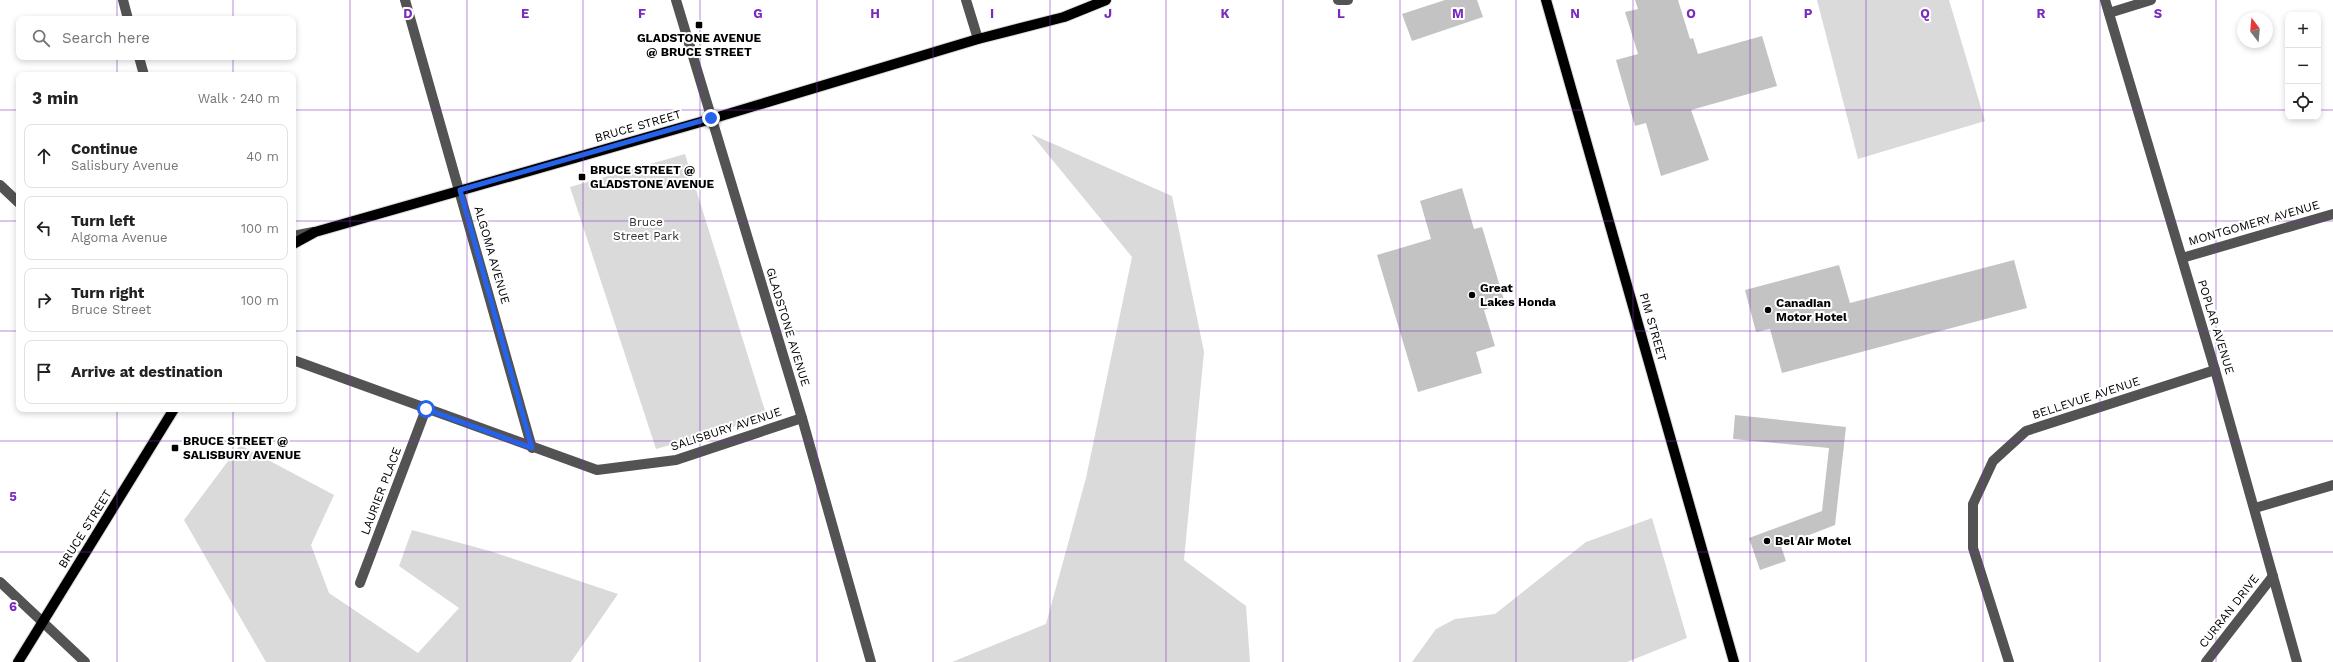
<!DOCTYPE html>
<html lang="en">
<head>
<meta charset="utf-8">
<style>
  :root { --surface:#fff; --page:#f2f2f2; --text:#222; --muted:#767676; --line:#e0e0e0 }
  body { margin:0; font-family:"Work Sans",sans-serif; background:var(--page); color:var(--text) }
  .controls { position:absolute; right:12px; top:12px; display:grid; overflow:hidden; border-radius:8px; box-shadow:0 2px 6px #0003 }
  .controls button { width:36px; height:36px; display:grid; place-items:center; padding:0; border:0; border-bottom:1px solid var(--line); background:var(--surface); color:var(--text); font:20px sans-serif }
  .compass { position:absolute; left:2237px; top:12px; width:36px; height:36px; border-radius:50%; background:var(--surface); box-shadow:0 2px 6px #0003; rotate:344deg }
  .stop { position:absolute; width:12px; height:12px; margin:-9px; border:3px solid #2563eb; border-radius:50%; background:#fff }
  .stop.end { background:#2563eb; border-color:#fff; box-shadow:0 1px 4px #0008 }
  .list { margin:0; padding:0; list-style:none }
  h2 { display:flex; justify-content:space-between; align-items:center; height:52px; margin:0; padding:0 16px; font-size:17px }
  h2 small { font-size:13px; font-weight:400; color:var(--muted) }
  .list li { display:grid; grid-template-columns:26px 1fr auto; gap:12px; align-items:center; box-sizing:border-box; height:64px; margin:0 8px 8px; padding:0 8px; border:1px solid var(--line); border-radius:8px }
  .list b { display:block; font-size:15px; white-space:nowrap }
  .list p { margin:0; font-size:13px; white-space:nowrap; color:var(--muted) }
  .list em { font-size:13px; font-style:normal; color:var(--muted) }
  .icon { flex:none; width:22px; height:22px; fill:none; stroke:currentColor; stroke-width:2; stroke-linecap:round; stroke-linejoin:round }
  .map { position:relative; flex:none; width:2333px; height:662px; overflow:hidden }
  .search { position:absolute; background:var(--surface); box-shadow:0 2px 6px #0003; left:16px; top:16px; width:280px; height:44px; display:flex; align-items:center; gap:10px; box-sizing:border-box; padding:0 14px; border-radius:8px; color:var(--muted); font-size:15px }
  .panel { position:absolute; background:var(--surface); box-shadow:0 2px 6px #0003; left:16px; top:72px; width:280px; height:340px; border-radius:8px }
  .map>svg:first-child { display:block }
</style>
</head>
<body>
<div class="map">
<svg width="2333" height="662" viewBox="0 0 2333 662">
  <rect width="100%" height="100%" fill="#fff"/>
  <g fill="#dadada">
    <polygon points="1817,0 1949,0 1985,121 1858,159"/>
    <polygon points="1031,134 1172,196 1204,352 1184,560 1246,606 1250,662 952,662 1046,624 1086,478 1132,257"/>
    <polygon points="685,154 767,417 656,449 570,187"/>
    <polygon points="240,445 334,495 311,545 329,593 418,653 459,608 399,566 412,530 490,551 618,594 571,662 266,662 184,520"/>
    <polygon points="1652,518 1687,638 1627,662 1412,662 1436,629 1455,619 1495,614 1586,542"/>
  </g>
  <g fill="#c3c3c3">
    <polygon points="1445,0 1477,0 1483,17 1412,41 1402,14"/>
    <polygon points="1635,0 1678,0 1690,39 1693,38 1698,54 1762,36 1777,86 1691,110 1709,160 1661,176 1646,123 1635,126 1616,60 1638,54 1625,12 1638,9"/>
    <polygon points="1462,188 1474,229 1482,227 1505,303 1484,310 1495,346 1476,352 1482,373 1418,392 1377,255 1431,239 1420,201"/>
    <polygon points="2014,260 2027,308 1782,373 1770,329 1756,332 1745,290 1839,265 1850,303"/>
    <polygon points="1735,415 1846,427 1835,525 1781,546 1786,561 1760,570 1749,538 1822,511 1829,448 1733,439"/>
  </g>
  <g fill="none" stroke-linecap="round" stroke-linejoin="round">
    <g stroke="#dbdbdb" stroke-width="12">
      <g id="major">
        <polyline points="1546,0 1734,662"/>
        <polyline points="293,244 315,232 711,119 978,39 1064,17 1106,0"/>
        <polyline points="18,662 174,409"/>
      </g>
    </g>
    <g stroke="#535353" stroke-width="10">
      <polyline points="123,0 128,19"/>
      <polyline points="405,0 532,448"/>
      <polyline points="676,0 802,418 871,662"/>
      <polyline points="966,0 978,39"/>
      <polyline points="1338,0 1348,0"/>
      <polyline points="2105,0 2215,370 2297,662"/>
      <polyline points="2109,13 2151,0"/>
      <polyline points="139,57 144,75"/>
      <polyline points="0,185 19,203"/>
      <polyline points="293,236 313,232"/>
      <polyline points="2182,258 2333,214"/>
      <polyline points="293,360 597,470 676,460 802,418"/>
      <polyline points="2255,508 2333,485"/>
      <polyline points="0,582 85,662"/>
      <polyline points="360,583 426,409"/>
      <polyline points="2009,662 1973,548 1973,504 1993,461 2026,431 2215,370"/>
      <polyline points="2206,662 2273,576"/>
    </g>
    <use href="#major" stroke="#000" stroke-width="10"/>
  </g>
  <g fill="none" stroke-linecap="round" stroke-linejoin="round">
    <polyline stroke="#2563eb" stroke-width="5" points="426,409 532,448 460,190 711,118"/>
  </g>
  <path fill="none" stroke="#7b2cbf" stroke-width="1" stroke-opacity="0.55" d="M117 0V19M233 0V19M350 0V662M467 0V662M583 0V662M700 0V662M817 0V662M933 0V662M1050 0V662M1166 0V662M1283 0V662M1400 0V662M1516 0V662M1633 0V662M1750 0V662M1866 0V662M1983 0V662M2100 0V662M2216 0V662M117 57V75M233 57V75M0 110H19M293 110H2288M2318 110H2333M0 221H19M293 221H2333M0 331H19M293 331H2333M117 409V662M233 409V662M0 441H2333M0 552H2333"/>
  <g fill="#000" stroke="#fff" stroke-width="1.5">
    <rect x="695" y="21" width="8" height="8" rx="2"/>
    <rect x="578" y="173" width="8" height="8" rx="2"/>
    <circle cx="1472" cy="295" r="4"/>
    <circle cx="1768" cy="310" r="4"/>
    <rect x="171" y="444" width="8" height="8" rx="2"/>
    <circle cx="1767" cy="541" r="4"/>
  </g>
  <g text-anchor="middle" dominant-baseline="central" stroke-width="4" stroke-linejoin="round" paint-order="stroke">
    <g font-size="12" font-weight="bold" fill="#000" stroke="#fff" text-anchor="start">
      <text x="699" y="38" text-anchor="middle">GLADSTONE AVENUE<tspan x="699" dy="14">@ BRUCE STREET</tspan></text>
      <text x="590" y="170">BRUCE STREET @<tspan x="590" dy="14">GLADSTONE AVENUE</tspan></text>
      <text x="1480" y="288">Great<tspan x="1480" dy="14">Lakes Honda</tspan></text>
      <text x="1776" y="303">Canadian<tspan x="1776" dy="14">Motor Hotel</tspan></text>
      <text x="183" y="441">BRUCE STREET @<tspan x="183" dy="14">SALISBURY AVENUE</tspan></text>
      <text x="1775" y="541">Bel Air Motel</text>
    </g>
    <g font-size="12" fill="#000" stroke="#fff">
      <text transform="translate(638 126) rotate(-16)">BRUCE STREET</text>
      <text transform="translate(2254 223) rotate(-16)">MONTGOMERY AVENUE</text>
      <text transform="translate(492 255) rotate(74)">ALGOMA AVENUE</text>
      <text transform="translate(788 327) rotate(73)">GLADSTONE AVENUE</text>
      <text transform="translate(1653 327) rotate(74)">PIM STREET</text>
      <text transform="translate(2216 327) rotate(73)">POPLAR AVENUE</text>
      <text transform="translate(2086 398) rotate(-18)">BELLEVUE AVENUE</text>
      <text transform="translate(726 429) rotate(-18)">SALISBURY AVENUE</text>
      <text transform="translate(381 491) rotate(-69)">LAURIER PLACE</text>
      <text transform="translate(85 529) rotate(-58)">BRUCE STREET</text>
      <text transform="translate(2229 611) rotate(-52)">CURRAN DRIVE</text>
    </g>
    <g font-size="12" fill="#313131" stroke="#fff">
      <text x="646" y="222">Bruce<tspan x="646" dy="14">Street Park</tspan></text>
    </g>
  </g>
  <g font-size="13" text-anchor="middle" font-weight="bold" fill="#7b2cbf" stroke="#fff" stroke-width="4" stroke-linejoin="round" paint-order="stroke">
    <text x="408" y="18">D</text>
    <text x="525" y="18">E</text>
    <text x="642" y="18">F</text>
    <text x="758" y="18">G</text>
    <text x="875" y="18">H</text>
    <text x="992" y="18">I</text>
    <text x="1108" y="18">J</text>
    <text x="1225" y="18">K</text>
    <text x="1341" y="18">L</text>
    <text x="1458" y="18">M</text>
    <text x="1575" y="18">N</text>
    <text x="1691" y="18">O</text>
    <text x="1808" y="18">P</text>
    <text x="1925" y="18">Q</text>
    <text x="2041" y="18">R</text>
    <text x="2158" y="18">S</text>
    <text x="13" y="501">5</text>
    <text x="13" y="611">6</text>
  </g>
</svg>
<div class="controls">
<button>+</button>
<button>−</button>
<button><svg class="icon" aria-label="locate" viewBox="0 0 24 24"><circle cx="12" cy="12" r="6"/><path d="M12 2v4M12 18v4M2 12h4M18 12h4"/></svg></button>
</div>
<svg class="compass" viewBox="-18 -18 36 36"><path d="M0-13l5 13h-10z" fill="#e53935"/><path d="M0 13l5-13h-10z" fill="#767676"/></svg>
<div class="stop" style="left:426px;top:409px"></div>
<div class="stop end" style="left:711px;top:118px"></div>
<div class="search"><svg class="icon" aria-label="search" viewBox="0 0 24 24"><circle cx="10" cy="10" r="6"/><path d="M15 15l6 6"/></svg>Search here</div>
<section class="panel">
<h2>3 min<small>Walk · 240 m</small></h2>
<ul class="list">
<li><svg class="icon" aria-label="ahead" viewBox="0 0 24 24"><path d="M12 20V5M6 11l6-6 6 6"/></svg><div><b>Continue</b><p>Salisbury Avenue</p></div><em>40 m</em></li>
<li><svg class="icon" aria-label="left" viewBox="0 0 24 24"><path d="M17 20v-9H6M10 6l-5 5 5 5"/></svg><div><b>Turn left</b><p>Algoma Avenue</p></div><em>100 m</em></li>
<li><svg class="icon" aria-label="right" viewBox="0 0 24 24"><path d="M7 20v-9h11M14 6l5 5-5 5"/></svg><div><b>Turn right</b><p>Bruce Street</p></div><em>100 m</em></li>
<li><svg class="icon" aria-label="arrive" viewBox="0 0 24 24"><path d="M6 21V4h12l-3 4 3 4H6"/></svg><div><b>Arrive at destination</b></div></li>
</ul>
</section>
</div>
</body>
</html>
